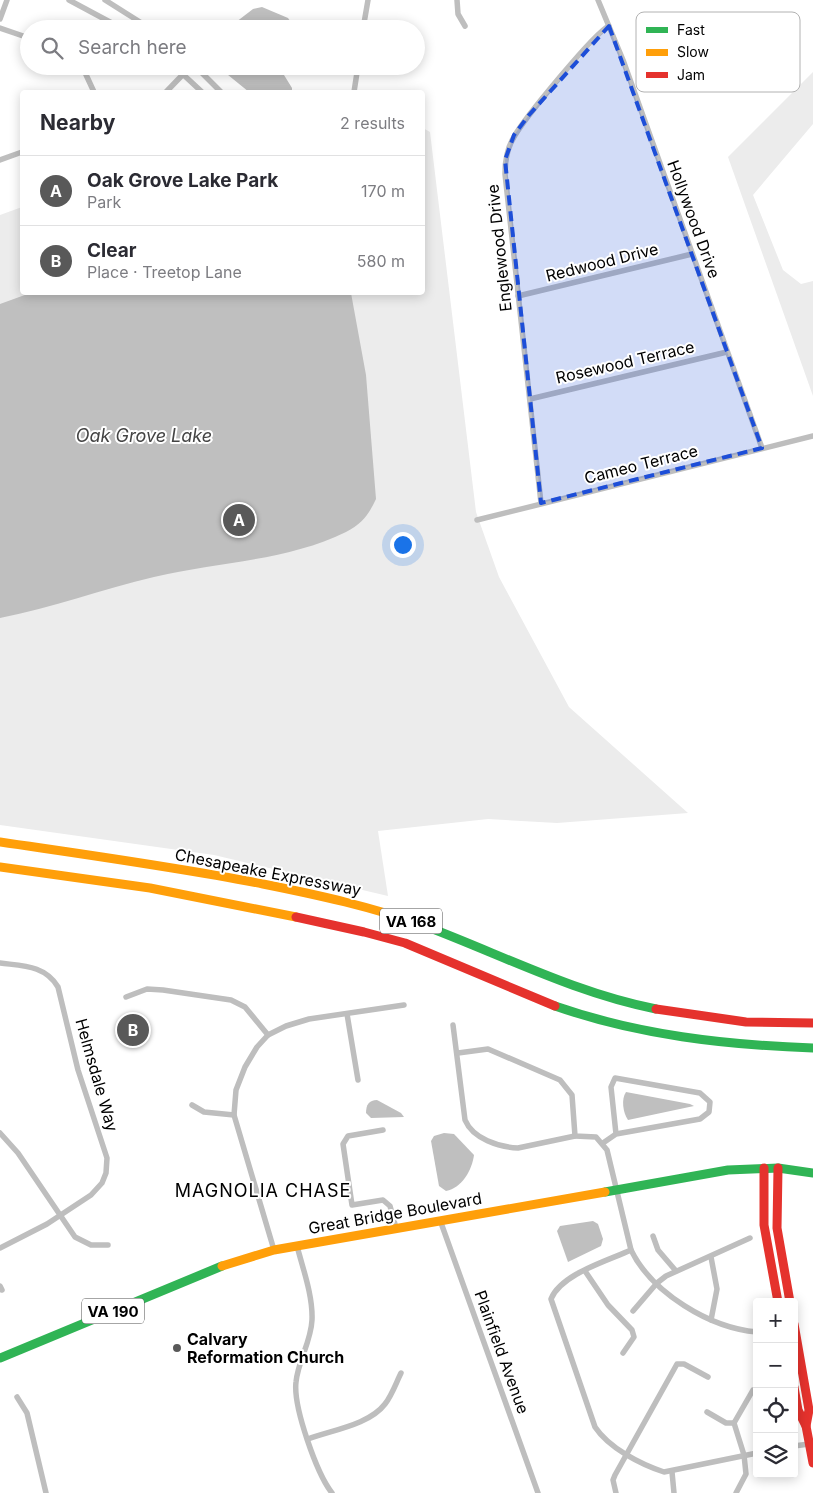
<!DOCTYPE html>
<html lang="en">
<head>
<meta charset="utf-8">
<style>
  :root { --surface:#fff; --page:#f2f2f3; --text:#2b2b33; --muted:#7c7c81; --line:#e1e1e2; --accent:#595959 }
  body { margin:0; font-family:Inter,sans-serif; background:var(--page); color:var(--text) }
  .controls { position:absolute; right:15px; bottom:15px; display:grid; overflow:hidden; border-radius:5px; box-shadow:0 2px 12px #0003 }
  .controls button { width:45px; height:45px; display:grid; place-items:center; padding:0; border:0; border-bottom:1px solid var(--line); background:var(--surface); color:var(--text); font:25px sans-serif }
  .you { position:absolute; left:402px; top:544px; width:18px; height:18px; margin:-12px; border:4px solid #fff; border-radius:50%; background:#1a73e8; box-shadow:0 0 0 8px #1a73e833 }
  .badge { display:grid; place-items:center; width:32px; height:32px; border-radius:50%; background:var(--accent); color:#fff; font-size:16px; font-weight:700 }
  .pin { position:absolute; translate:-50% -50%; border:2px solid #fff; box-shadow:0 1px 5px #0006 }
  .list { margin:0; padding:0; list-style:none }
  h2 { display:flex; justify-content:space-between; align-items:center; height:65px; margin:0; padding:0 20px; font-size:21px }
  h2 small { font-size:16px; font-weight:400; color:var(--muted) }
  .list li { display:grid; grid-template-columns:32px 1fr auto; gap:15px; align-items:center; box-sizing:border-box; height:70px; padding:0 20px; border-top:1px solid var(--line) }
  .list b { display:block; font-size:19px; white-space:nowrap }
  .list p { margin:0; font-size:16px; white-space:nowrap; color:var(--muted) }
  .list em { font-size:16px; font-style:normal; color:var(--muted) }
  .icon { flex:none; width:28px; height:28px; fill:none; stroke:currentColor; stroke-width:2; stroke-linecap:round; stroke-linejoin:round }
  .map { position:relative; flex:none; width:813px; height:1493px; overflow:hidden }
  .search { position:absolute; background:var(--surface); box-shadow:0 2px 12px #0003; left:20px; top:20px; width:405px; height:55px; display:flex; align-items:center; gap:12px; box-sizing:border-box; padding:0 18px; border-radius:28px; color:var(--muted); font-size:19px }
  .panel { position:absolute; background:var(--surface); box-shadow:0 2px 12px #0003; left:20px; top:90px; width:405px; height:205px; border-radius:5px }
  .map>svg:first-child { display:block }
</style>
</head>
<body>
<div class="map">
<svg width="813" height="1493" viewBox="0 0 813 1493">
  <rect width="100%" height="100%" fill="#fff"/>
  <g fill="#ececec">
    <polygon points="813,72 813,124 753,195 783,270 801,284 813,281 813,396 728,157"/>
    <polygon points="423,128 430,132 476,512 499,577 569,707 688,813 557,823 488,819 378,831 388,896 214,855 0,825 0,215 22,207 22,292 422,292"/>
  </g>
  <g fill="#bfbfbf">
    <polygon points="262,7 288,18 293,25 293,29 227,29 253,9"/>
    <polygon points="217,66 285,66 284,75 292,88 292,92 249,92"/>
    <path d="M33 292 351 293 366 375 376 499C369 514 362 524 346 532 287 561 218 562 154 577 103 589 52 608 0 618V304Z"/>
    <path d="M626 1092 690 1104 694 1106 628 1120C623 1113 621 1099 626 1092Z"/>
    <path d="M377 1100 401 1113 404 1117 371 1118 366 1113C366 1105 369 1100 377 1100Z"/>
    <path d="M444 1133 454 1134 474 1155C472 1170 462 1188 446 1191L439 1186 431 1141 434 1136Z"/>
    <polygon points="593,1221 598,1224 603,1239 601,1246 568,1262 557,1231 560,1226"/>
  </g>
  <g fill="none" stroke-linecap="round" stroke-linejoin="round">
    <g stroke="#bebebe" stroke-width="5.5">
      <polyline points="69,0 123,29"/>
      <polyline points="105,0 151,29"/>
      <polyline points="457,0 458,14 465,26"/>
      <polyline points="598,0 623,60 762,448"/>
      <polyline points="0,19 7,0"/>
      <polyline points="0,28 29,38"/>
      <polyline points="363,29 368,0"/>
      <polyline points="82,66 94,92"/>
      <polyline points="174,66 202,92"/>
      <polyline points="195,66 221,92"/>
      <polyline points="166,92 191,66"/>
      <polyline points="354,92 358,66"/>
      <polyline points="0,160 22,152"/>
      <polyline points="518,296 692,254"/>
      <polyline points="530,399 727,352"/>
      <path d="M541 503 505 174C505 161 507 148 514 137 523 120 595 32 609 26"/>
      <polyline points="477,520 813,436"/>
      <path d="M0 963C22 966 45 965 58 987L78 1070 107 1158 106 1173 102 1183 91 1195 47 1224 0 1248"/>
      <polyline points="126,997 147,989 163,990 231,1000 245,1007 268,1035"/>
      <polyline points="347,1014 358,1080"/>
      <path d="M453 1025 465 1120C473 1139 499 1147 518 1148L575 1136"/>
      <path d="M458 1053 488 1049 560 1080 572 1095 575 1136 596 1137 607 1150 631 1250C652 1293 710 1328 757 1332"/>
      <polyline points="192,1105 204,1112 234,1115"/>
      <polyline points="383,1130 348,1136 343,1144 352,1205 383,1200 390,1206 396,1228"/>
      <polyline points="0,1133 18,1153 75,1237 91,1245 108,1245"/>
      <polyline points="603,1143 616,1134 700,1119 709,1112 710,1102 700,1093 615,1078 611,1087 616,1134"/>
      <polyline points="440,1220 538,1493"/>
      <polyline points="653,1236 658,1250 676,1271"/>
      <path d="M297 1246C303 1269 313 1296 312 1320 311 1342 298 1361 296 1382 293 1407 317 1474 332 1493"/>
      <polyline points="274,1250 234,1115 236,1090 245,1067 257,1047 268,1035 286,1026 309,1019 404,1005"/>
      <path d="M631 1250C607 1261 561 1274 551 1299L595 1427C609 1448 640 1464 664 1472L757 1453"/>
      <polyline points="585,1271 608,1305 632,1330 634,1337 623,1353"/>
      <polyline points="0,1286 2,1290"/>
      <polyline points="633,1311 657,1283 666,1276 750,1238"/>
      <polyline points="711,1320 717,1289 711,1257"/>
      <polyline points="17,1397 27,1413 46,1493"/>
      <polyline points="707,1412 726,1423 734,1423"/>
      <path d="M308 1439C332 1430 369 1425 385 1404 392 1395 396 1383 401 1373"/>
      <polyline points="794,1446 809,1444"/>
      <polyline points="672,1472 674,1493"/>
      <polyline points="616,1493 613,1480 615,1475 677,1364 684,1364 708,1377"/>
      <polyline points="736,1493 746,1474 744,1455 734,1423 753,1390 757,1391"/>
    </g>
    <g stroke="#30b455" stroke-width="9">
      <path d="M425 926C502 955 575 993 656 1009"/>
      <path d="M555 1006C638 1035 725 1045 813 1048"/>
      <polyline points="605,1192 728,1170 778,1168 813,1173"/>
      <polyline points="0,1358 222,1266"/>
    </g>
    <g stroke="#ff9f0a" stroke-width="9">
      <path d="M0 842C88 855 176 867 263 884 318 895 373 907 425 926"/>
      <polyline points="0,867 150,888 296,917"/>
      <polyline points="222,1266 274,1250 605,1192"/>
    </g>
    <g stroke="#e5322d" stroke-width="9">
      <polyline points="296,917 364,932 405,943 555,1006"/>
      <polyline points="656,1009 746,1022 813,1023"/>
      <polyline points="764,1168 764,1225 778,1302"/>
      <polyline points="778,1168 777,1228 790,1302"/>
      <polyline points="794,1324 809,1410 806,1426"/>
      <polyline points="794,1387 798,1410 806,1426 813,1463"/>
    </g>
  </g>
  <path fill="#1d4ed8" fill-opacity="0.2" stroke="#1d4ed8" stroke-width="4" stroke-dasharray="10 6" stroke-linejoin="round" d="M609 26 762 448 541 503 505 160 514 135 529 115Z"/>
  <circle fill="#595959" stroke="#fff" stroke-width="2" cx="177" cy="1348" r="5"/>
  <g text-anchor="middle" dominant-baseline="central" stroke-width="4" stroke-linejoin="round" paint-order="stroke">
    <g fill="#fff" stroke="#4c4c4c" stroke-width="1">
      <rect x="380" y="908.5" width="62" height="25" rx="4"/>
      <rect x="82" y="1298.5" width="62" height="25" rx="4"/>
    </g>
    <g font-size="15" font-weight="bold" fill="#000">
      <text x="411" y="921">VA 168</text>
      <text x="113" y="1311">VA 190</text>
    </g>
    <g font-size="16" fill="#000" stroke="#fff">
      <text transform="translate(694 219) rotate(70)">Hollywood Drive</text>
      <text transform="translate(499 248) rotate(-96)">Englewood Drive</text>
      <text transform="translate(602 262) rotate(-14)">Redwood Drive</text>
      <text transform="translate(625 362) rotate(-13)">Rosewood Terrace</text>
      <text transform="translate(641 464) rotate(-14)">Cameo Terrace</text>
      <text transform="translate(268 872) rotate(11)">Chesapeake Expressway</text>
      <text transform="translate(97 1075) rotate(74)">Helmsdale Way</text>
      <text transform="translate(395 1213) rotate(-10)">Great Bridge Boulevard</text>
      <text transform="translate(502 1352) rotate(70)">Plainfield Avenue</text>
    </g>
    <g font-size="16" font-weight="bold" fill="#000" stroke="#fff" text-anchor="start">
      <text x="187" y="1339">Calvary<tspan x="187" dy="18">Reformation Church</tspan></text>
    </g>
    <g font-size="18" font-style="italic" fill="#444" stroke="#fff">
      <text x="144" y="435">Oak Grove Lake</text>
    </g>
    <g font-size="18" letter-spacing="1" fill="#000" stroke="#fff">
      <text x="263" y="1190">MAGNOLIA CHASE</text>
    </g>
  </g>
  <rect x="636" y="12" width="164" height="80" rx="8" fill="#fff" stroke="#b2b2b2" stroke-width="1"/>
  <rect x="646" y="27" width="22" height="6" fill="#30b455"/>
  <rect x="646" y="49" width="22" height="7" fill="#ff9f0a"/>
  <rect x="646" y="72" width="22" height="6" fill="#e5322d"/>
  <g font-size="14" fill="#000">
    <text x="677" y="35">Fast</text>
    <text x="677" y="57">Slow</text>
    <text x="677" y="80">Jam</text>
  </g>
</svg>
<div class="controls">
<button>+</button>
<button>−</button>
<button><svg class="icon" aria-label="locate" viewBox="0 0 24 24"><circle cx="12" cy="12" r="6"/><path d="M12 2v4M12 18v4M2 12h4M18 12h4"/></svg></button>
<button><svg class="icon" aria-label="layers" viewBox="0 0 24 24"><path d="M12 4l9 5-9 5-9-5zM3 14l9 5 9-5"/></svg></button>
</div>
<div class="you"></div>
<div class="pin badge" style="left:239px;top:520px">A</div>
<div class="pin badge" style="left:133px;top:1030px">B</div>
<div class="search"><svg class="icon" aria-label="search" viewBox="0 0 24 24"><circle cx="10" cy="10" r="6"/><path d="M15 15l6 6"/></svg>Search here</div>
<section class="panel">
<h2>Nearby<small>2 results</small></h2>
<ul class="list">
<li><span class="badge">A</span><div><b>Oak Grove Lake Park</b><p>Park</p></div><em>170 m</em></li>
<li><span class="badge">B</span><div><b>Clear</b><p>Place · Treetop Lane</p></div><em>580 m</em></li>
</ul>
</section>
</div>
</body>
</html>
